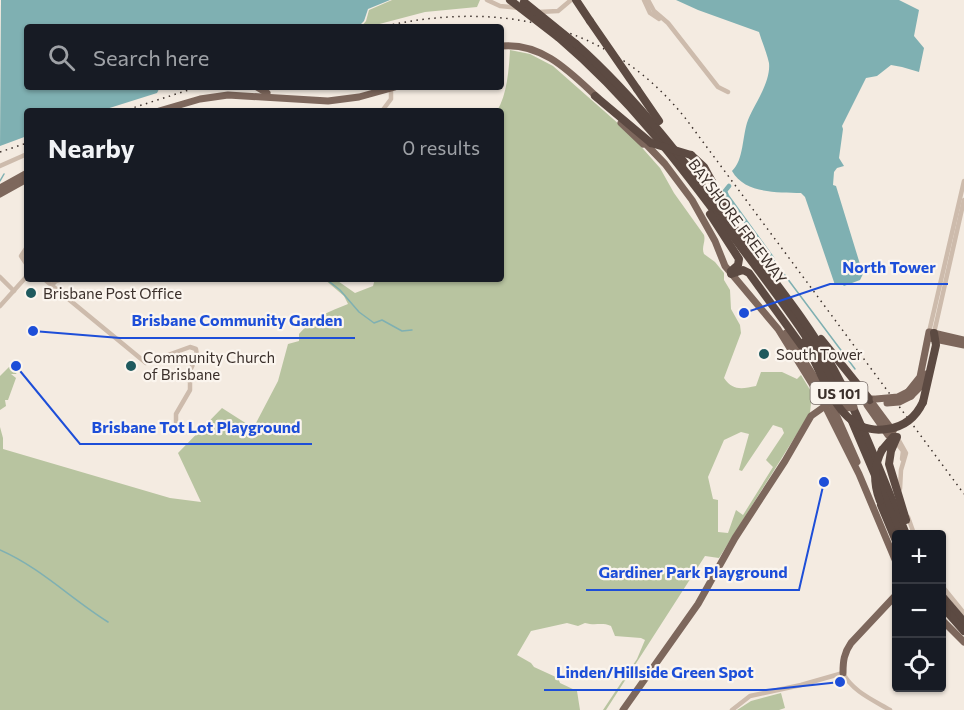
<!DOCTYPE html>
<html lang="en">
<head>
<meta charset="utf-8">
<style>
  :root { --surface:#171b24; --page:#20242c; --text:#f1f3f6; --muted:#9ea1a6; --line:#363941 }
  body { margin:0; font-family:Commissioner,sans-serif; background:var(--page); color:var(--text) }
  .controls { position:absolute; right:18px; bottom:18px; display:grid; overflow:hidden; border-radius:6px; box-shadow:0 2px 4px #0004 }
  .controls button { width:54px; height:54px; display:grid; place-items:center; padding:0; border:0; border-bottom:2px solid var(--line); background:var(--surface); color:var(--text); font:30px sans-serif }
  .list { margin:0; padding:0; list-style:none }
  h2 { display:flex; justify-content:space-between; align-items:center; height:78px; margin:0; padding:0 24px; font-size:26px }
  h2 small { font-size:20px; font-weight:400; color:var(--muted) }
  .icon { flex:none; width:33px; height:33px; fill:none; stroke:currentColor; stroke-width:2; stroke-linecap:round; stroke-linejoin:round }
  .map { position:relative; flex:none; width:964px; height:710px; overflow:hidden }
  .search { position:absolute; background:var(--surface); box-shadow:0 2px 4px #0004; left:24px; top:24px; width:480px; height:66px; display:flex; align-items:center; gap:15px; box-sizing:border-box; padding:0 21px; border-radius:6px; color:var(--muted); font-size:22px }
  .panel { position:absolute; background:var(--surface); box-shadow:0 2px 4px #0004; left:24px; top:108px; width:480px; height:174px; border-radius:6px }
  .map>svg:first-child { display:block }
</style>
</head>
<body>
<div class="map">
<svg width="964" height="710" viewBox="0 0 964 710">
  <rect width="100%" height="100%" fill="#f4ebe1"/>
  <g fill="#b8c4a0" fill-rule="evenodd">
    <polygon points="392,0 480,0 477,7 425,12 368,27 361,27 366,21 369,10"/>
    <path d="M510 50 530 54 553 66 629 133 660 168 674 193 704 235C706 242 701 247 704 254L715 262 724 273V280L730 290 731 309 740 325 741 333 724 378C733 391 742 389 756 386L761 372H782L797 379 801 375 812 393 810 413 719 558 705 556 606 710H603L637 659 645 640 641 638 615 636 611 626C602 622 595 626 585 623L578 626 567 623 531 631 517 655 531 663 534 667 558 678 560 683 577 691 580 710H0V427L3 438V449L170 498 201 502 178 453 222 408 247 424 256 423 278 381 288 344 299 341V334C311 319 330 311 348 304L344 296 324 279H335L355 293 373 286 375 279H501V111H497C507 95 509 69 510 50ZM773 425 782 428 784 433 766 460 773 467 743 515 736 510 728 533 718 532V500L713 499 708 477 724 440 741 432 749 434 739 470 742 471Z"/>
    <polygon points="16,360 21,365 16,374 11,374 16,378 8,400 5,400 6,406 0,410 0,376"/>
    <polygon points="781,693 785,708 779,710 737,710 751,701"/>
  </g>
  <g fill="#7fb0b2">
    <polygon points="1,0 390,0 368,9 364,21 358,27 27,27 27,87 160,87 157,93 100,111 27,111 27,136 0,146"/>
    <path d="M676 0H899L919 10 914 36 924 48 919 72 902 67 891 65 877 76 866 78 842 126 843 129 839 158 844 166 837 168 834 172 833 185 836 186 863 274 860 280 844 286 842 284 835 285 805 197 801 193C777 192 745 194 732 171 744 160 742 136 748 120 755 103 771 82 769 63 767 53 762 42 759 32L698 10Z"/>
  </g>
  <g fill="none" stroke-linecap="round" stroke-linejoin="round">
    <g stroke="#7fb0b2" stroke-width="1.5">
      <polyline points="0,181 4,174"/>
      <polyline points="772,258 855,369"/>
      <polyline points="326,279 340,290 359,312 374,323 382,320 402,331 412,330"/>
      <path d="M0 550C41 568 71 599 108 622"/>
    </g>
    <polyline stroke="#7fb0b2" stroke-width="4.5" points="729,186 725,191 727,196 772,258"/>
    <g stroke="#cdbbac" stroke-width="4.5">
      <polyline points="487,0 500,6 519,8"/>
      <polyline points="644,0 650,13 659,19"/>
      <polyline points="648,0 654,11 668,23 718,87 728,92"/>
      <polyline points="539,12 558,11 571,0"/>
      <polyline points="382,111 391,99 391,89"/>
      <polyline points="0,166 27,154"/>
      <polyline points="27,247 21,256 27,265"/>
      <polyline points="0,277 14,291"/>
      <polyline points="44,279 146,363 190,347 196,349 197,355 190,371 190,390 176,414 176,430"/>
      <polyline points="52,285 56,281 63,279"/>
      <polyline points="0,306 27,276"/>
      <polyline points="929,332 964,181"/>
      <polyline points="934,333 964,200"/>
      <polyline points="897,437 906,453 901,470 900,489"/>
      <polyline points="896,442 903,451 902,459"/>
      <polyline points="908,517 914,534"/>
      <polyline points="942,586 964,613"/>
      <path d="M732 710 750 696 801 685 843 673C852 691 873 700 890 710"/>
    </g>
    <g stroke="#7d675c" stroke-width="7">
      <path d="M501 46C542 42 570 72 598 98"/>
      <polyline points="257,87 267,93"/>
      <polyline points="159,111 200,99 228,95 328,101 359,97 395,87"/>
      <polyline points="621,123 643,144"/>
      <polyline points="643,141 665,164 692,200 715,241 725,266 778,329 822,400 859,474 896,562"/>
      <polyline points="0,188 27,173"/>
      <polyline points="0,194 27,179"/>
      <polyline points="786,333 831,403 857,462"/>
      <polyline points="930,338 964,345"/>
      <polyline points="908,392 920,377 929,332 964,340"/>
      <polyline points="911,396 922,385 926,374"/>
      <polyline points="870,400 893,431"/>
      <polyline points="850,401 873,399"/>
      <polyline points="867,405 888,435 895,440"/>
      <polyline points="942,620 964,642"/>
      <path d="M843 673C843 661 844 653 851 643L896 595"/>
      <polyline points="623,710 698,604 735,538 785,461 811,416 828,404"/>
    </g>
    <g stroke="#5c4a42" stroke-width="8">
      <polyline points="576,0 590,21"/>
      <path d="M558 37C633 101 683 169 741 247 779 298 819 348 845 407"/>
      <path d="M576 44C643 104 694 174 747 245 777 285 809 324 833 368 862 421 883 479 906 534"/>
      <polyline points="637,89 659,121"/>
      <polyline points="595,96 651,143"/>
      <polyline points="691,155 704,167 727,209"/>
      <polyline points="710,214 739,259 738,265 731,271"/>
      <polyline points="731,274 743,270 749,273 809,356"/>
      <polyline points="821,339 870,400"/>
      <polyline points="923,402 936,345 934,333"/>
      <polyline points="851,419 900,534"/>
      <polyline points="882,450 893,437 897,437 891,451 889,464 906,520"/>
      <polyline points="881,505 896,541"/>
      <polyline points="942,596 964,622"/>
      <polyline points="942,606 964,631"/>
    </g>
    <g stroke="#3b302b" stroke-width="1.5" stroke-dasharray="1.5 4.5" stroke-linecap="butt">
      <path d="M381 27C498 0 609 22 686 119L964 494"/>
      <polyline points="123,111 198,87"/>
      <polyline points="0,152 27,143"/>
    </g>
    <g stroke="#7d675c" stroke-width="7">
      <polyline points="876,399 898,397 908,392"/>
      <polyline points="836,402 850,401"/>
      <polyline points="887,403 899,402 911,396"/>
      <polyline points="839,409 854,407"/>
    </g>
    <g stroke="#5c4a42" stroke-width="8">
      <polyline points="510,0 558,37"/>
      <polyline points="524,2 576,44"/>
      <polyline points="590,21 637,89"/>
      <polyline points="651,143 691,155"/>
      <path d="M804 342C825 374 837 437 887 429 904 427 916 417 923 402"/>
      <path d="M880 501C873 483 873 467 882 450"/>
    </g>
  </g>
  <g fill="#1f5a5e" stroke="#fbf5ee" stroke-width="2">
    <circle cx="31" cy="293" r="6"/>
    <circle cx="764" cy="354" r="6"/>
    <circle cx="131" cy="366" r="6"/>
  </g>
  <g text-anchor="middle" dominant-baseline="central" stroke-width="4.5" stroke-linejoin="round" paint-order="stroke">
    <rect fill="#fbf5ee" stroke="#756b66" stroke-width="1.5" x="810.5" y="382" width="57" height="22" rx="4.5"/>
    <g font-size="14" font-weight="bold" fill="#3b302b">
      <text x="839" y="393">US 101</text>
    </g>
    <g font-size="15" fill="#3b302b" stroke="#fbf5ee">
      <text transform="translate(738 221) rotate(53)">BAYSHORE FREEWAY</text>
    </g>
    <g font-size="15" fill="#3b302b" stroke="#fbf5ee" text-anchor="start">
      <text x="43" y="293">Brisbane Post Office</text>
      <text x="776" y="354">South Tower</text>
      <text x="143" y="357">Community Church<tspan x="143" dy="17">of Brisbane</tspan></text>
    </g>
  </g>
  <path fill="none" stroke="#1d4ed8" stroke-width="2" d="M744 313L830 284H948M33 331L120 338H355M16 366L80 444H312M824 482L799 590H586M840 682L766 690H544"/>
  <g fill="#1d4ed8" stroke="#fbf5ee" stroke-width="2">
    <circle cx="744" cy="313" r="6"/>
    <circle cx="33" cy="331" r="6"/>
    <circle cx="16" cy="366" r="6"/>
    <circle cx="824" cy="482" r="6"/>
    <circle cx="840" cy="682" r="6"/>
  </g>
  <g font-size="16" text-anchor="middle" font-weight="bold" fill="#1d4ed8" stroke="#fbf5ee" stroke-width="4.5" stroke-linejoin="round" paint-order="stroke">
    <text x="889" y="273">North Tower</text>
    <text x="237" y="326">Brisbane Community Garden</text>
    <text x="196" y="433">Brisbane Tot Lot Playground</text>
    <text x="693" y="578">Gardiner Park Playground</text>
    <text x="655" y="678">Linden/Hillside Green Spot</text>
  </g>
</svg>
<div class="controls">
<button>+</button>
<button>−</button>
<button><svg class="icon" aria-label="locate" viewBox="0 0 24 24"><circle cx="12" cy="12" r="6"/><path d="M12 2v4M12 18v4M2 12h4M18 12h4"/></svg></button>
</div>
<div class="search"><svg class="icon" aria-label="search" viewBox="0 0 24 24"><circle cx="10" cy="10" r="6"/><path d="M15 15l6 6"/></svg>Search here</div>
<section class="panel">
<h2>Nearby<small>0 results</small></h2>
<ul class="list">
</ul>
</section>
</div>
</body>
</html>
